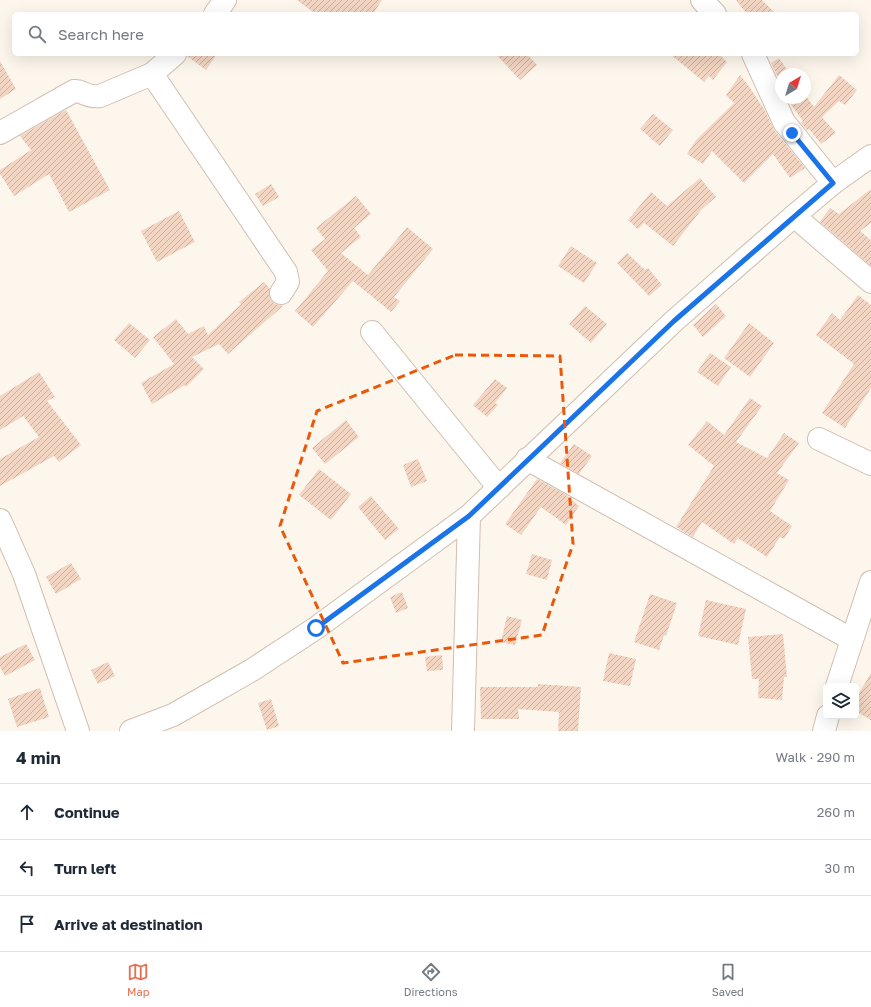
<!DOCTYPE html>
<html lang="en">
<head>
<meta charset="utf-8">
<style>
  :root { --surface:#fff; --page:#f6f6f7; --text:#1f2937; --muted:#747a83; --line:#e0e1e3; --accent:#e76f51 }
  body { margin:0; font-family:"Golos Text",sans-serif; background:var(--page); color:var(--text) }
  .controls { position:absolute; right:12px; bottom:12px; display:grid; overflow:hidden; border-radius:6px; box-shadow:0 4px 16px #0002 }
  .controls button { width:36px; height:36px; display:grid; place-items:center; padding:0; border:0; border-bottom:1px solid var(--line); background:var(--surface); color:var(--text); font:20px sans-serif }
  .compass { position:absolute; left:775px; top:68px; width:36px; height:36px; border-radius:50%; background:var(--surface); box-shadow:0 4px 16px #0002; rotate:38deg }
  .stop { position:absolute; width:12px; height:12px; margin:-9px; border:3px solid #1a73e8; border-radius:50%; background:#fff }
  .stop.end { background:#1a73e8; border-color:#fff; box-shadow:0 1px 4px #0008 }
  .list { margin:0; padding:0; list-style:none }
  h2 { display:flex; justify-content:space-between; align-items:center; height:52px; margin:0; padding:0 16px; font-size:17px }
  h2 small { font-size:13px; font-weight:400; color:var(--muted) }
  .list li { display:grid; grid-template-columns:26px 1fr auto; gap:12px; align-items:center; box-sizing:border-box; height:56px; padding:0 16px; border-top:1px solid var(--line) }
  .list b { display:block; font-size:15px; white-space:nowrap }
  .list em { font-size:13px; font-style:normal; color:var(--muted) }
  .icon { flex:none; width:22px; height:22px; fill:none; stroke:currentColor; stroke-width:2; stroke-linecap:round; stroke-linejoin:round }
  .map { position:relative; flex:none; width:871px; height:731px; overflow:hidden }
  .search { position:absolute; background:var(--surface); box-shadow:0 4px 16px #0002; left:12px; right:12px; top:12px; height:44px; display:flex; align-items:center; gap:10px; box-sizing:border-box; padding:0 14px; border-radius:6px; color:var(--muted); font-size:15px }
  .sheet { height:220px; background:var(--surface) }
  nav { display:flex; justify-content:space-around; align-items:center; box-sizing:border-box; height:56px; border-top:1px solid var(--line); background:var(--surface); font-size:11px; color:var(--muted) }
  nav a { display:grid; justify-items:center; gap:2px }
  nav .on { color:var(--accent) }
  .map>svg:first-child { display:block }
</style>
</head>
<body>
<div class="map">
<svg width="871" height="731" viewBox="0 0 871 731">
  <defs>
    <pattern id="building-hatch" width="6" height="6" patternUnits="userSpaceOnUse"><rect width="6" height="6" fill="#f3d5c3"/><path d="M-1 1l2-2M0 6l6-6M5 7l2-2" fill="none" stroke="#cab0a1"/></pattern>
  </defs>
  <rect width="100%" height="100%" fill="#fdf6ec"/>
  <g fill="url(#building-hatch)">
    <polygon points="297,0 382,0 373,14 316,14"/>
    <polygon points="736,0 762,0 776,14 747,14"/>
    <polygon points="187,54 217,54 206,70 187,56"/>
    <polygon points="496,54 527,54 537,65 520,80"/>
    <polygon points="670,54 719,54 727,62 713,80 709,76 704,82"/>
    <polygon points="779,58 790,74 781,74 781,84 771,63"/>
    <polygon points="0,61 16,89 0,99"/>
    <polygon points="740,75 748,85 764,109 774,130 805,168 790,178 773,154 744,183 712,151 703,164 687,154 696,140 734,103 726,95"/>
    <polygon points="839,75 857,90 845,105 839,101 822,117 836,133 821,144 809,129 807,130 801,123 803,121 787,99 805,98 805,95 814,107"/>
    <polygon points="66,110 110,190 69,212 49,174 14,196 0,174 0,170 31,150 20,136"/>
    <polygon points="653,114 673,130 660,146 640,129"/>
    <polygon points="700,178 716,197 702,209 673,246 644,223 638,229 628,220 651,192 667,206"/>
    <polygon points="271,184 279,197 263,206 255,194"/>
    <polygon points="871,189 871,223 860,231 871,240 871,266 820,222 830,208 839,214"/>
    <polygon points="356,196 371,214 354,228 361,237 341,253 368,275 407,227 433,249 394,297 400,301 391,312 353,281 313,327 295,311 328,271 311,250 325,239 316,228"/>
    <polygon points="179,211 195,242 157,262 141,231"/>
    <polygon points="571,246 597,263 584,283 558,266"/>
    <polygon points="627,253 645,270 648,268 662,285 649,296 617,263"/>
    <polygon points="264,282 270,289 270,299 275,304 283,306 228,354 219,344 192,357 204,369 186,387 185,385 152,404 141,383 174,364 153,337 176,319 188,334 204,326 208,335 241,304 239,302"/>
    <polygon points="858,295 871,305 871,388 845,428 822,413 854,364 816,335 832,313 840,320"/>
    <polygon points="716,304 726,316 703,337 693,325"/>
    <polygon points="585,306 607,324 591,343 569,324"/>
    <polygon points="129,323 150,340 135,358 114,340"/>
    <polygon points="749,323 774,343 750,377 724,358"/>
    <polygon points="710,353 731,367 718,386 697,372"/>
    <polygon points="39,372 55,397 47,401 81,445 59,462 54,456 0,486 0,459 39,437 23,416 0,430 0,396"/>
    <polygon points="495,379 507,388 495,403 498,405 487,417 473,405"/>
    <polygon points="750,398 762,406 736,442 767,458 784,433 799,443 777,473 789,480 770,511 792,526 784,539 780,537 767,557 738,538 734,544 702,522 693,537 676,527 714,466 688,445 707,421 724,435"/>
    <polygon points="346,420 359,437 325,464 312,448"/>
    <polygon points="574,444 592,456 579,474 560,463"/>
    <polygon points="418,459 427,481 411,487 403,465"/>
    <polygon points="319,469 351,494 331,520 299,495"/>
    <polygon points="537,479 565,494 579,506 566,525 541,507 521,535 505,524"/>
    <polygon points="371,496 399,529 385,540 358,507"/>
    <polygon points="532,554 552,560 547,580 526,574"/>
    <polygon points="71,563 81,579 56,594 46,577"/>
    <polygon points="402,592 408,608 396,613 390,597"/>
    <polygon points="650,594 677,603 666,636 664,635 659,650 634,642"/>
    <polygon points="706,600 746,609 738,645 698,636"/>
    <polygon points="507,616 522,620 515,645 501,642"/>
    <polygon points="783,634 787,677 784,677 782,700 758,698 759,679 752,679 748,637"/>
    <polygon points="26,644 35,660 5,676 0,667 0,657"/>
    <polygon points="609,653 636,659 630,686 603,681"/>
    <polygon points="442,655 443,670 427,671 425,657"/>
    <polygon points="108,662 115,676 98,684 91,670"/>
    <polygon points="871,673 871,720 856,711 856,698"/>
    <polygon points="538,684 581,687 578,731 558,731 559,712 518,709 519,719 481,719 480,687 538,687"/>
    <polygon points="40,688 49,717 17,727 8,699"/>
    <polygon points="271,699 279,726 267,730 258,703"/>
  </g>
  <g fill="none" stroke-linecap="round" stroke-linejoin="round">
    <g stroke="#d1beb0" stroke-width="24">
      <g id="minor">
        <polyline points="702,0 715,14"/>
        <polyline points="215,14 225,0"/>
        <polyline points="753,54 784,122 833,183"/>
        <polyline points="152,74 286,272 288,282 281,293"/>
        <path d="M0 133 74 91C83 90 85 98 100 96L152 74 175 54"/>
        <polyline points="794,216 871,282"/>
        <polyline points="372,332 499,488"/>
        <polyline points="819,439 871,464"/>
        <polyline points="527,459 851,639"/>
        <polyline points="0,520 24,574 78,731"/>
        <polyline points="837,686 871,582"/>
        <polyline points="131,731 173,715 252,670 316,628 469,516 674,321 794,216 833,183 871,156"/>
        <polyline points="463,731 469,516"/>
        <polyline points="824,731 828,716"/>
      </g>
    </g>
    <use href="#minor" stroke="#fff" stroke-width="22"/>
  </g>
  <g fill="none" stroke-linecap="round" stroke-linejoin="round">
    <polyline stroke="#1a73e8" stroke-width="5" points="316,628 469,516 674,321 833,183 792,133"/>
  </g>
  <path fill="none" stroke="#e8590c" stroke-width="3" stroke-dasharray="8 5" stroke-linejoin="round" d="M455 355 560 356 573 544 542 635 343 663 280 526 317 411Z"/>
</svg>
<div class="controls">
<button><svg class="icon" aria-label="layers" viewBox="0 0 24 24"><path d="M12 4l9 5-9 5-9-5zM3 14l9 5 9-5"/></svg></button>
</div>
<svg class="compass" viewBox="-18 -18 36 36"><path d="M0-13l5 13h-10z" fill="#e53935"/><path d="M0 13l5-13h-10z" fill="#747a83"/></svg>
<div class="stop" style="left:316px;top:628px"></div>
<div class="stop end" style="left:792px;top:133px"></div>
<div class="search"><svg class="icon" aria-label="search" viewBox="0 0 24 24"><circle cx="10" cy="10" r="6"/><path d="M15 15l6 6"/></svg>Search here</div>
</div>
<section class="sheet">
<h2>4 min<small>Walk · 290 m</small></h2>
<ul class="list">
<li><svg class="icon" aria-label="ahead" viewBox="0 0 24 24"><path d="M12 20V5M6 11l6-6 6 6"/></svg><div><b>Continue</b></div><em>260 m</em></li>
<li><svg class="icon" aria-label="left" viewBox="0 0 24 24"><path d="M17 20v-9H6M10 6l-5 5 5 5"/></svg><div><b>Turn left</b></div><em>30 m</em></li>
<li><svg class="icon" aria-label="arrive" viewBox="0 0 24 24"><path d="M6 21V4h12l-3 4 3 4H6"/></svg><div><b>Arrive at destination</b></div></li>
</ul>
</section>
<nav>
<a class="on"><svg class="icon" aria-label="map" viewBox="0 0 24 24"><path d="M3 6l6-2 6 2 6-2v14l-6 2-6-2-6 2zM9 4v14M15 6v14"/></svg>Map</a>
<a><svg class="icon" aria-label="directions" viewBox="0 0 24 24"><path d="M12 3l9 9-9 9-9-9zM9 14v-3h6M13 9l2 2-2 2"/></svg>Directions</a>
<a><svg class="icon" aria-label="saved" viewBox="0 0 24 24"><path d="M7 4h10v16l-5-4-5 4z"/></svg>Saved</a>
</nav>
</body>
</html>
